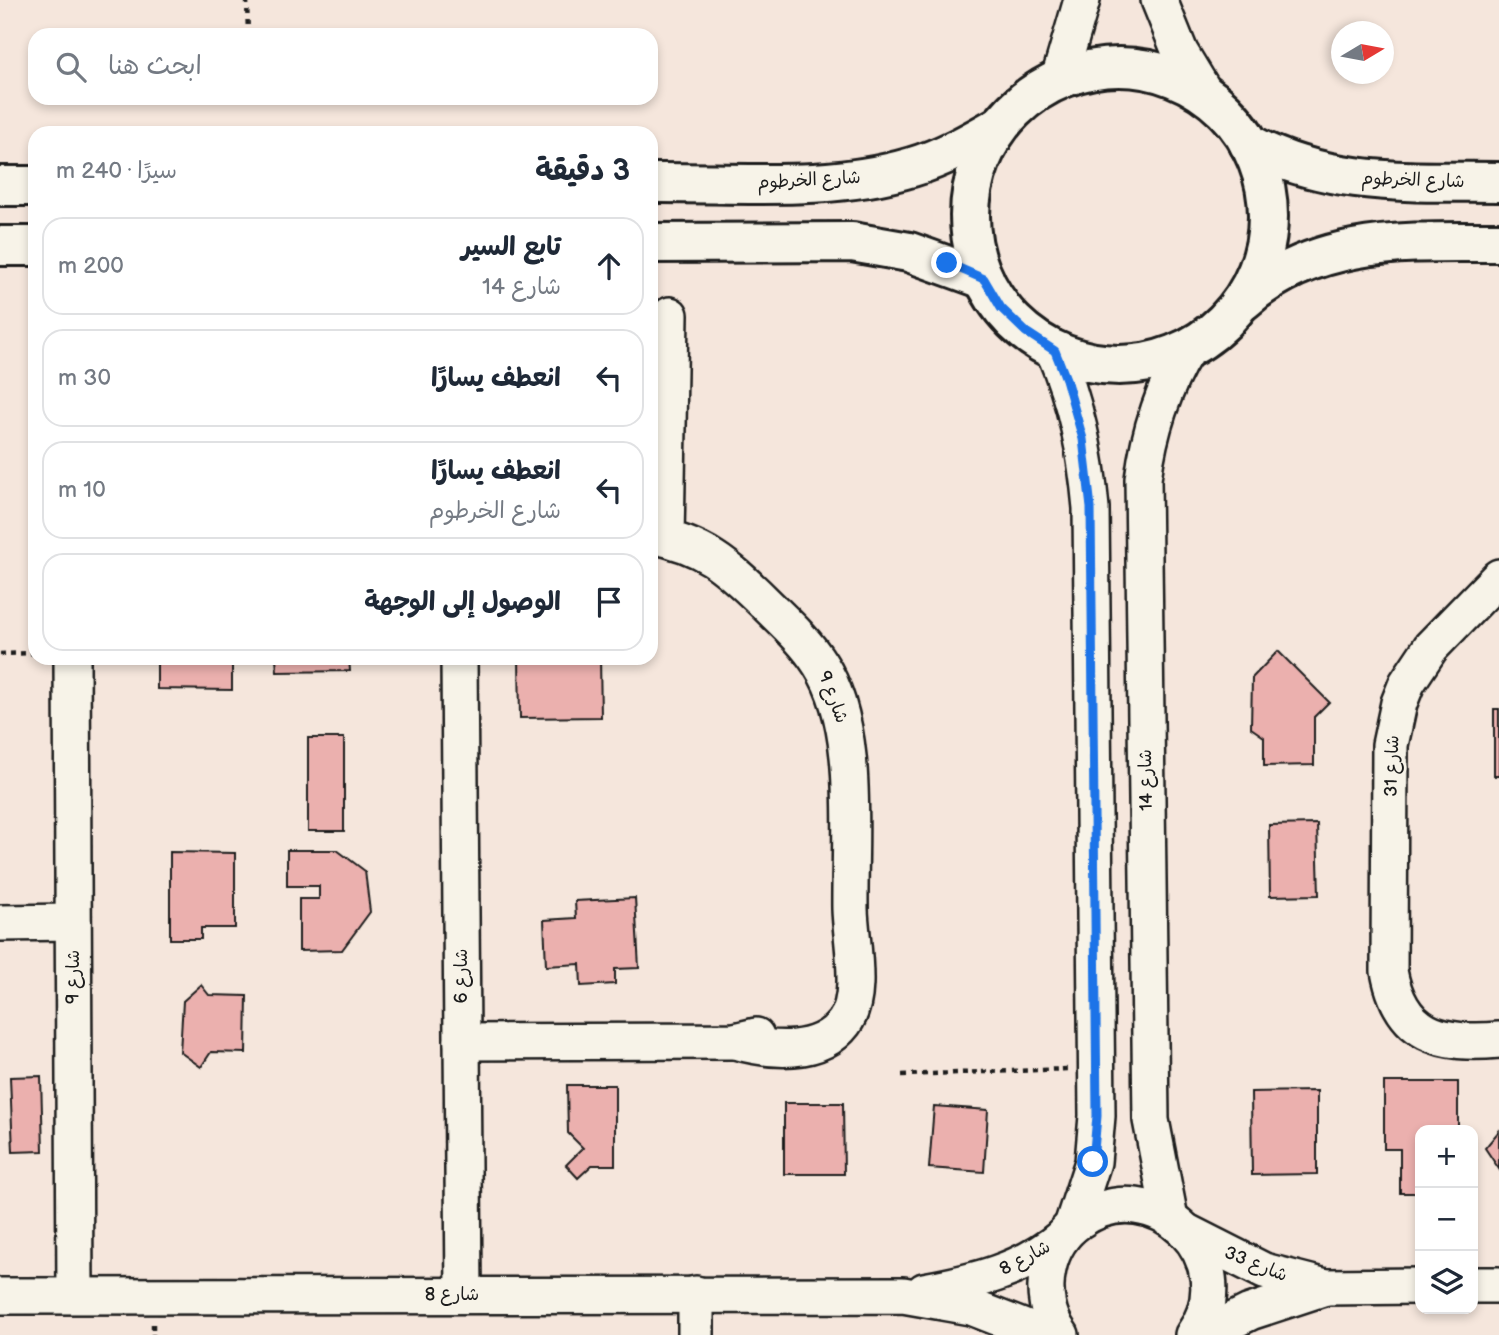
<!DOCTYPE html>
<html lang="ar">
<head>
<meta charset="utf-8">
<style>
  :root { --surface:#fff; --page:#f6f6f7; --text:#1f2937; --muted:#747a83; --line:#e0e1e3 }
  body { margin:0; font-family:"Balsamiq Sans","Playpen Sans Arabic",sans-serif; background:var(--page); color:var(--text); direction:rtl }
  .controls { position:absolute; right:21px; bottom:21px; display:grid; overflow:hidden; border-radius:14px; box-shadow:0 4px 10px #0003 }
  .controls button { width:63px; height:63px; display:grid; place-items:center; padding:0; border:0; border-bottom:2px solid var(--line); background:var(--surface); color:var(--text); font:35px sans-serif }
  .compass { position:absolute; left:1331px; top:21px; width:63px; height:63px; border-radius:50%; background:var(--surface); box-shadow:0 4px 10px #0003; rotate:80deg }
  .stop { position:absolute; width:21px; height:21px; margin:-16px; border:5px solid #1a73e8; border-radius:50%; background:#fff }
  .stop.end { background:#1a73e8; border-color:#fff; box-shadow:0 2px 7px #0008 }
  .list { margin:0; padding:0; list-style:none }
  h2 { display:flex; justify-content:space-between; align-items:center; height:91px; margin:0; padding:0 28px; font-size:30px }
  h2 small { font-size:23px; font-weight:400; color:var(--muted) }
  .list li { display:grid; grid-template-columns:46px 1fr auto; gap:21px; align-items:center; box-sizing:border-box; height:98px; margin:0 14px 14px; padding:0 14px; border:2px solid var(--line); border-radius:21px }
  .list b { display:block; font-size:26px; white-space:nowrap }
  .list p { margin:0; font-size:23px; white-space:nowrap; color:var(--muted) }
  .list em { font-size:23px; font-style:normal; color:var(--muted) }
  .icon { flex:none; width:38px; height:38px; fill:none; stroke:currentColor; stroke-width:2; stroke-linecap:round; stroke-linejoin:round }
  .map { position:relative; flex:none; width:1499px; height:1335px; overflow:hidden; direction:ltr }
  .search { position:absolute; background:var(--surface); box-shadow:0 4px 10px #0003; left:28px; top:28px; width:630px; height:77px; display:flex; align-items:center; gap:18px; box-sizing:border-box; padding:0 24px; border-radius:21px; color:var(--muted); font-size:26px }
  .panel { position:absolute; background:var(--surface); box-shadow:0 4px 10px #0003; left:28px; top:126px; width:630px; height:539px; border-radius:21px; direction:rtl }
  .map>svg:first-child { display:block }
</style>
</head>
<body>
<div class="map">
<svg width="1499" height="1335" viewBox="0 0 1499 1335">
  <rect width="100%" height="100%" fill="#f5e6dc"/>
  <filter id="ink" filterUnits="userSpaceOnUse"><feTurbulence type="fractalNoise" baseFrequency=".0143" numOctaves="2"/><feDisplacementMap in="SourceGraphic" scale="14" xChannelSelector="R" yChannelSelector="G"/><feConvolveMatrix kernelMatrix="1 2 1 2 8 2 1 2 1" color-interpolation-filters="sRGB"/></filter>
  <g filter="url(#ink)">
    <g fill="#ebb0ae" stroke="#1c1c1c" stroke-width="2">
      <polygon points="1278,651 1329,702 1314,717 1314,765 1264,766 1264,737 1251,728 1252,678"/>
      <polygon points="157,658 232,658 232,690 157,689"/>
      <polygon points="276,658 349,658 350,671 277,672"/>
      <polygon points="519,658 600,658 601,717 520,718"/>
      <rect x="1494" y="709" width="5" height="67"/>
      <rect x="308" y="738" width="36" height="93"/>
      <polygon points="1317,824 1319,895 1270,896 1269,825"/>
      <polygon points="287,850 337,850 365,871 370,912 342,950 299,951 299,899 319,899 319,886 287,886"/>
      <polygon points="170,852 235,853 235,928 201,928 201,939 170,939"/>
      <polygon points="635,898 639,968 615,969 615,984 581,986 580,964 546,966 544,920 576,918 575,901"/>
      <polygon points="201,985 209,995 247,996 246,1053 211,1052 201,1067 180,1052 183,1001"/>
      <polygon points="41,1076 43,1151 13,1152 10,1077"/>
      <polygon points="1384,1082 1458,1082 1458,1130 1420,1130 1420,1193 1400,1193 1400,1149 1384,1149"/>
      <polygon points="567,1085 615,1085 615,1165 592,1165 578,1178 566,1165 583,1148 568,1133"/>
      <polygon points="1317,1091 1317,1174 1252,1175 1251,1092"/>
      <polygon points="784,1103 843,1103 844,1174 784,1174"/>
      <polygon points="934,1106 988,1110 984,1172 929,1168"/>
      <polygon points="1499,1131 1499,1169 1485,1148"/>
    </g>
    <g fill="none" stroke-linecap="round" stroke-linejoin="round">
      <g stroke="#1c1c1c" stroke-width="40">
        <g id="minor">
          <polyline points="1159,0 1180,52 1206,95"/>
          <polyline points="1059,79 1082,0"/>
          <path d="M1054 351C1076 403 1086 452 1091 508L1097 1116 1093 1162 1072 1226"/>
          <path d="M651 535C704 545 726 565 763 601 783 621 805 640 820 664 861 727 849 835 850 909 851 942 864 997 844 1023 819 1056 770 1051 735 1041"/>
          <polyline points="666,538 670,315"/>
          <path d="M1499 577 1431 647 1407 683 1399 703 1390 745 1389 971C1401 1036 1441 1045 1499 1040"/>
          <polyline points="72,658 75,1295"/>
          <polyline points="459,658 464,1294"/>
          <polyline points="0,923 73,922"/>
          <polyline points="462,1042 735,1041 756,1036"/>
          <path d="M1170 1218 1151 1120 1143 479C1149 432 1162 390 1187 349"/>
          <polyline points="1189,1233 1264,1271 1326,1287 1420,1286"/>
          <polyline points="1473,1285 1499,1285"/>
          <path d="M924 1291C974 1282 1022 1271 1062 1237"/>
          <polyline points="696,1294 696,1335"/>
          <polyline points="0,1296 903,1295 971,1307 1043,1335"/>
          <path d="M1061 1335C1047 1317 1043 1291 1048 1269 1052 1249 1063 1232 1079 1221 1155 1168 1246 1261 1193 1335"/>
          <polyline points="1204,1335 1250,1312 1326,1287"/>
        </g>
      </g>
      <g stroke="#1c1c1c" stroke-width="44">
        <g id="major">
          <circle cx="1119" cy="216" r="149"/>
          <path d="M1249 144C1327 187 1413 181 1499 182"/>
          <path d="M651 183C737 182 829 192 912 167 943 158 971 142 999 126"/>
          <polyline points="0,186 35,186"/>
          <polyline points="651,243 852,242 909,252 984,279"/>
          <polyline points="0,246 35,246"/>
          <path d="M1243 301C1316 236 1408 242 1499 242"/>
        </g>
      </g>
      <g stroke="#1c1c1c" stroke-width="4.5" stroke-dasharray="5 5" stroke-linecap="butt">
        <polyline points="247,0 248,35"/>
        <polyline points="0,654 35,653"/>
        <polyline points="902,1075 1068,1069"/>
        <polyline points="153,1324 153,1335"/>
      </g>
      <use href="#minor" stroke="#f7f3e8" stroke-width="35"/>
      <use href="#major" stroke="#f7f3e8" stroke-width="38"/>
    </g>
  </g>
  <g fill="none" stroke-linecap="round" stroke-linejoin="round" filter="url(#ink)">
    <polyline stroke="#1a73e8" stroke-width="9" points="947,263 984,279 1001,308 1026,332 1055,351 1066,379 1083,439 1091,508 1097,1116 1093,1162"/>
  </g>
  <g text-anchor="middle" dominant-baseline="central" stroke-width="5" stroke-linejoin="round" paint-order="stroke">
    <g font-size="18" fill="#1c1c1c" stroke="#f7f3e8">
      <text transform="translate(809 180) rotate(-3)">شارع الخرطوم</text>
      <text transform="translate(1413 180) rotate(2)">شارع الخرطوم</text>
      <text transform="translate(833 697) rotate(69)">شارع 9</text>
      <text transform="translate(1392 766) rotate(-88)">شارع 31</text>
      <text transform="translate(1146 780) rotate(-91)">شارع 14</text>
      <text transform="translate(461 976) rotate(-90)">شارع 6</text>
      <text transform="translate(73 977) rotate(-90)">شارع 9</text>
      <text transform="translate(1025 1258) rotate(-28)">شارع 8</text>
      <text transform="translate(1256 1264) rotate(22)">شارع 33</text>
      <text x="452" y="1294">شارع 8</text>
    </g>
  </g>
</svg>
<div class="controls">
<button>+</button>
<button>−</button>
<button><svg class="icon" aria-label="layers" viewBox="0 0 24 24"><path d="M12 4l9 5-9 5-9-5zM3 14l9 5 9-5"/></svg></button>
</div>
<svg class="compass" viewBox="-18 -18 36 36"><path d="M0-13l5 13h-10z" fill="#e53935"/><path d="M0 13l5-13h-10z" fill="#747a83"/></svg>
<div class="stop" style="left:1093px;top:1162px"></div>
<div class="stop end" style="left:947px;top:263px"></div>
<div class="search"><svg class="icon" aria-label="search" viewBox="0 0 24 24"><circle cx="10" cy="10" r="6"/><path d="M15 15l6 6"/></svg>ابحث هنا</div>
<section class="panel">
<h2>3 دقيقة<small>سيرًا · 240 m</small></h2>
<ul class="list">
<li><svg class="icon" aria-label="ahead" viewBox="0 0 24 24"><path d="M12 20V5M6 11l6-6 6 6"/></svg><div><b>تابع السير</b><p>شارع 14</p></div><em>200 m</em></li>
<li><svg class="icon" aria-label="left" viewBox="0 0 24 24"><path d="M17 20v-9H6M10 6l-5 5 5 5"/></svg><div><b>انعطف يسارًا</b></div><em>30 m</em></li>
<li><svg class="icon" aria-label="left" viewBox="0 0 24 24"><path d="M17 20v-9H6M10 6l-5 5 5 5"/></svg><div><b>انعطف يسارًا</b><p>شارع الخرطوم</p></div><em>10 m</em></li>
<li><svg class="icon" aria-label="arrive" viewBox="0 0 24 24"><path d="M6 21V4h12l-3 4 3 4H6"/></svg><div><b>الوصول إلى الوجهة</b></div></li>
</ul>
</section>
</div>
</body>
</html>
